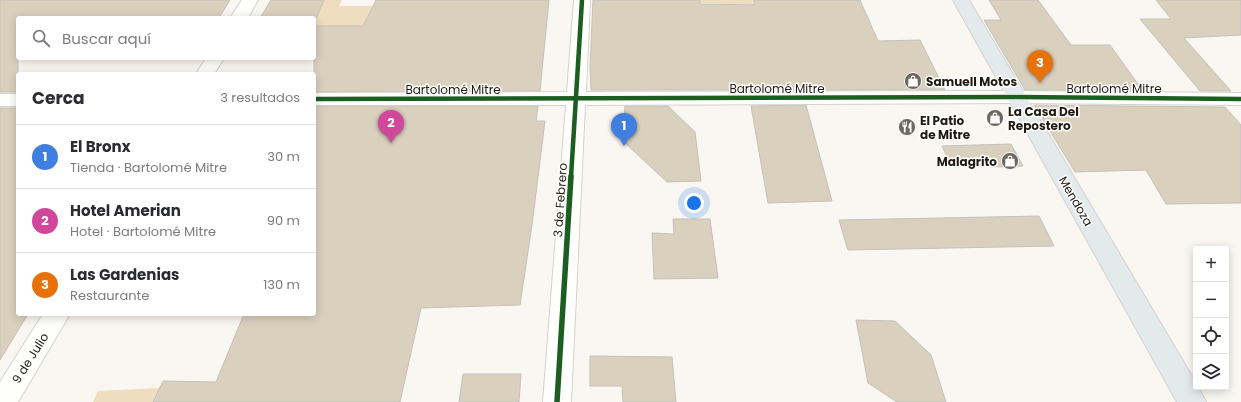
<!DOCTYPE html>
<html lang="es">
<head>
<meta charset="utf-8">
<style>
  :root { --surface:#fff; --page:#f2f2f3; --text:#2b2b33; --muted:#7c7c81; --line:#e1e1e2; --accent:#7c3aed }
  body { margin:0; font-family:Poppins,sans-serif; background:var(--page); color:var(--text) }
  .controls { position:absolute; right:12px; bottom:12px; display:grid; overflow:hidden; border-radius:4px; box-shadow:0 2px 10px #0003 }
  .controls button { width:36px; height:36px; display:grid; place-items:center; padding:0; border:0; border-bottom:1px solid var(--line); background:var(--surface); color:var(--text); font:20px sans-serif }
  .you { position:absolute; left:694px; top:203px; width:14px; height:14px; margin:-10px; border:3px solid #fff; border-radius:50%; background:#1a73e8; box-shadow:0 0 0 6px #1a73e833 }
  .badge { display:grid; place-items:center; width:26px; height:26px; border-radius:50%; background:var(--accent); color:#fff; font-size:13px; font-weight:700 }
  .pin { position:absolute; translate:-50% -33px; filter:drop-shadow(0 1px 2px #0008) }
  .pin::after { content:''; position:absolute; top:21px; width:14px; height:12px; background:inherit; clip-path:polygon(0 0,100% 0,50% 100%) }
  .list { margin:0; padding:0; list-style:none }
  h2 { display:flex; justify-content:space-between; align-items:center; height:52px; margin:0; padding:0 16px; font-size:17px }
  h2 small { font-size:13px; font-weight:400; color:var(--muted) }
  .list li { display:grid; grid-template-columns:26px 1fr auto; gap:12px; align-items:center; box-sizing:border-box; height:64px; padding:0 16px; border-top:1px solid var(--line) }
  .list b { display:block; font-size:15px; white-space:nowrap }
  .list p { margin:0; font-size:13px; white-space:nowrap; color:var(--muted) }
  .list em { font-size:13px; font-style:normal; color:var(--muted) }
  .icon { flex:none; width:22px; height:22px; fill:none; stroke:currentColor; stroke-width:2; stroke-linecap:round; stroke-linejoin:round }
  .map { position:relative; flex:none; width:1241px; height:402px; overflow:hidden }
  .search { position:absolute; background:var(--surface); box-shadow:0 2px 10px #0003; left:16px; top:16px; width:300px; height:44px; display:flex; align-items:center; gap:10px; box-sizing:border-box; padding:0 14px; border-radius:4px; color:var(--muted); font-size:15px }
  .panel { position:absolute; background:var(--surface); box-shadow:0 2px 10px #0003; left:16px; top:72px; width:300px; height:244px; border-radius:4px }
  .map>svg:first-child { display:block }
</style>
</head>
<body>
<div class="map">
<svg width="1241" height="402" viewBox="0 0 1241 402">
  <rect width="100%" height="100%" fill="#faf7f2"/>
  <g fill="#eeddbf">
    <polygon points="324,0 342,0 339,6 373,6 363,26 328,26 314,43 314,18 302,18"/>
    <polygon points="700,0 754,0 755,5 700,3"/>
    <polygon points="160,388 153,402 93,402 98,391"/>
  </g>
  <g fill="#dad0be" stroke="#c4c1ba">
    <polygon points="0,0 230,0 219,18 18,18 18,92 0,92"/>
    <polygon points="271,0 324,0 316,18 260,18"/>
    <polygon points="376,0 549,0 540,91 314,92 314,26 363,26"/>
    <polygon points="593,0 700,0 700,4 755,5 754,0 860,0 878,41 920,40 945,90 591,90 590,68"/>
    <polygon points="989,0 1038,0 1071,45 1110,45 1143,91 1025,90 984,20 1001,20"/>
    <polygon points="1156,0 1241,0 1241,35 1184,38 1231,91 1200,91 1140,19 1171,19"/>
    <polygon points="806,105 832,201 768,203 751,106"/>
    <polygon points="1034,105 1225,107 1241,125 1241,203 1166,204 1146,170 1075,172"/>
    <polygon points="314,106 538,106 536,121 545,121 532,225 520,305 421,308 400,402 153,402 163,381 216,382 244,314 314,314"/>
    <polygon points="625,106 668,106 695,132 701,181 667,182 623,141"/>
    <polygon points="0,108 18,108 18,314 28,314 0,360"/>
    <polygon points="1011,144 1023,166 990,167 988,164 951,165 942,146"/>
    <polygon points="1039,216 1054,246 848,250 839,220"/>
    <polygon points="673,219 710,219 718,278 654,279 652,233 674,234"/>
    <polygon points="856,320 895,321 931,355 946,402 897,402 868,383"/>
    <polygon points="590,356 672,357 676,402 623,402 622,386 590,386"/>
    <polygon points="463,374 521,374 519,402 459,402"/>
  </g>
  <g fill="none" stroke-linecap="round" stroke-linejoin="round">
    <g stroke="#d6d2cb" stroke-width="2">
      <g id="minor">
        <polygon points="242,0 258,0 248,18 230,18"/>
        <polygon points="574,0 590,0 586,92 1017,91 1241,93 1241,105 1017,103 585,105 571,402 543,402 566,105 314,105 314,93 567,92"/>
        <polygon points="206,58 224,58 214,74 196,74"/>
        <rect x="0" y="94" width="18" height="12"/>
        <polygon points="43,314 70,314 18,402 0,402 0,382"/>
      </g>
    </g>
    <g stroke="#d5d2cf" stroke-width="2">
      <polygon id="major" points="953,0 969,0 1196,383 1196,387 1198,387 1206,402 1177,402"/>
    </g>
    <use href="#minor" fill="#fefefd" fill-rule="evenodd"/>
    <use href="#major" fill="#e3eaeb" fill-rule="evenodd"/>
    <g stroke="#fff" stroke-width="6">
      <g id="cycleway-far1">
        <polyline points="314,99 1017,97 1241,99"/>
        <polyline points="571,177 582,0"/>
      </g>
    </g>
    <g stroke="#fff" stroke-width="8">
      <polyline id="cycleway" points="557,402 571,176"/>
    </g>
    <use href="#cycleway-far1" stroke="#1b5e20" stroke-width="4.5"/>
    <use href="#cycleway" stroke="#1b5e20" stroke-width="5.5"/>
  </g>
  <defs>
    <g id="shop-disc" transform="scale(0.9)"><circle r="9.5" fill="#6c6760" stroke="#fff"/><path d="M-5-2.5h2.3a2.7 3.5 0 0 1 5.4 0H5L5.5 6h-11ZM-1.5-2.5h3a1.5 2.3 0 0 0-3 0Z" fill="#fff"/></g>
    <g id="restaurant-disc" transform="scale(0.9)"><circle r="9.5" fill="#6c6760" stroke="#fff"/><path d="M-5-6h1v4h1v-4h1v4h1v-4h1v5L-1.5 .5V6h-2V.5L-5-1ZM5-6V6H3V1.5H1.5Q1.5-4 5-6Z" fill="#fff"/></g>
  </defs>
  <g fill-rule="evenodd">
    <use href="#shop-disc" x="913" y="81"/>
    <use href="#shop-disc" x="995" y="118"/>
    <use href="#restaurant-disc" x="907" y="127"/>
    <use href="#shop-disc" x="1010" y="161"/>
  </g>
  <g text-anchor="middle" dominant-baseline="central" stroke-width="3" stroke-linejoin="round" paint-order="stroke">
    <g font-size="12" font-weight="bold" fill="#1f1a11" stroke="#fff" text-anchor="start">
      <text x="926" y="81">Samuell Motos</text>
      <text x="1008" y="111">La Casa Del<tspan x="1008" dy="14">Repostero</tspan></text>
      <text x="920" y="120">El Patio<tspan x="920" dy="14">de Mitre</tspan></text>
      <text x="997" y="161" text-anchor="end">Malagrito</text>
    </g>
    <g font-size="12" fill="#1f1a11" stroke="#fff">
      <text x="777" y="88">Bartolomé Mitre</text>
      <text x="1114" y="88">Bartolomé Mitre</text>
      <text x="453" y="89">Bartolomé Mitre</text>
      <text transform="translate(560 200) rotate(-86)">3 de Febrero</text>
      <text transform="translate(1076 201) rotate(60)">Mendoza</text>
      <text transform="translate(30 358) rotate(-58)">9 de Julio</text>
    </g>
  </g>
</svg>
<div class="controls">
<button>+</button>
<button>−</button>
<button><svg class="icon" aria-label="locate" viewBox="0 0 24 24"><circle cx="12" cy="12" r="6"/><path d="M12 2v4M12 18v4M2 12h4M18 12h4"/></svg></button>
<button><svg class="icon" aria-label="layers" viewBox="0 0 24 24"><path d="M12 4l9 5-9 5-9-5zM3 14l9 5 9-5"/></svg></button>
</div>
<div class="you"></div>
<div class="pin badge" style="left:624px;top:146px;background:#3f7fe0">1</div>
<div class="pin badge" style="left:391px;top:143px;background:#d1479c">2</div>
<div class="pin badge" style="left:1040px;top:83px;background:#e8710a">3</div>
<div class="search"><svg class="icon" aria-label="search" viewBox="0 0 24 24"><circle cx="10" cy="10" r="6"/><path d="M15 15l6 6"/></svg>Buscar aquí</div>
<section class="panel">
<h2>Cerca<small>3 resultados</small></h2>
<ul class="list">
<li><span class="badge" style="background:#3f7fe0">1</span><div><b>El Bronx</b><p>Tienda · Bartolomé Mitre</p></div><em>30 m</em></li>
<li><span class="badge" style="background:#d1479c">2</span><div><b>Hotel Amerian</b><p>Hotel · Bartolomé Mitre</p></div><em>90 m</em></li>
<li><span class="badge" style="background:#e8710a">3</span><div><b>Las Gardenias</b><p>Restaurante</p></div><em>130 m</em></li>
</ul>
</section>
</div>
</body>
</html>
